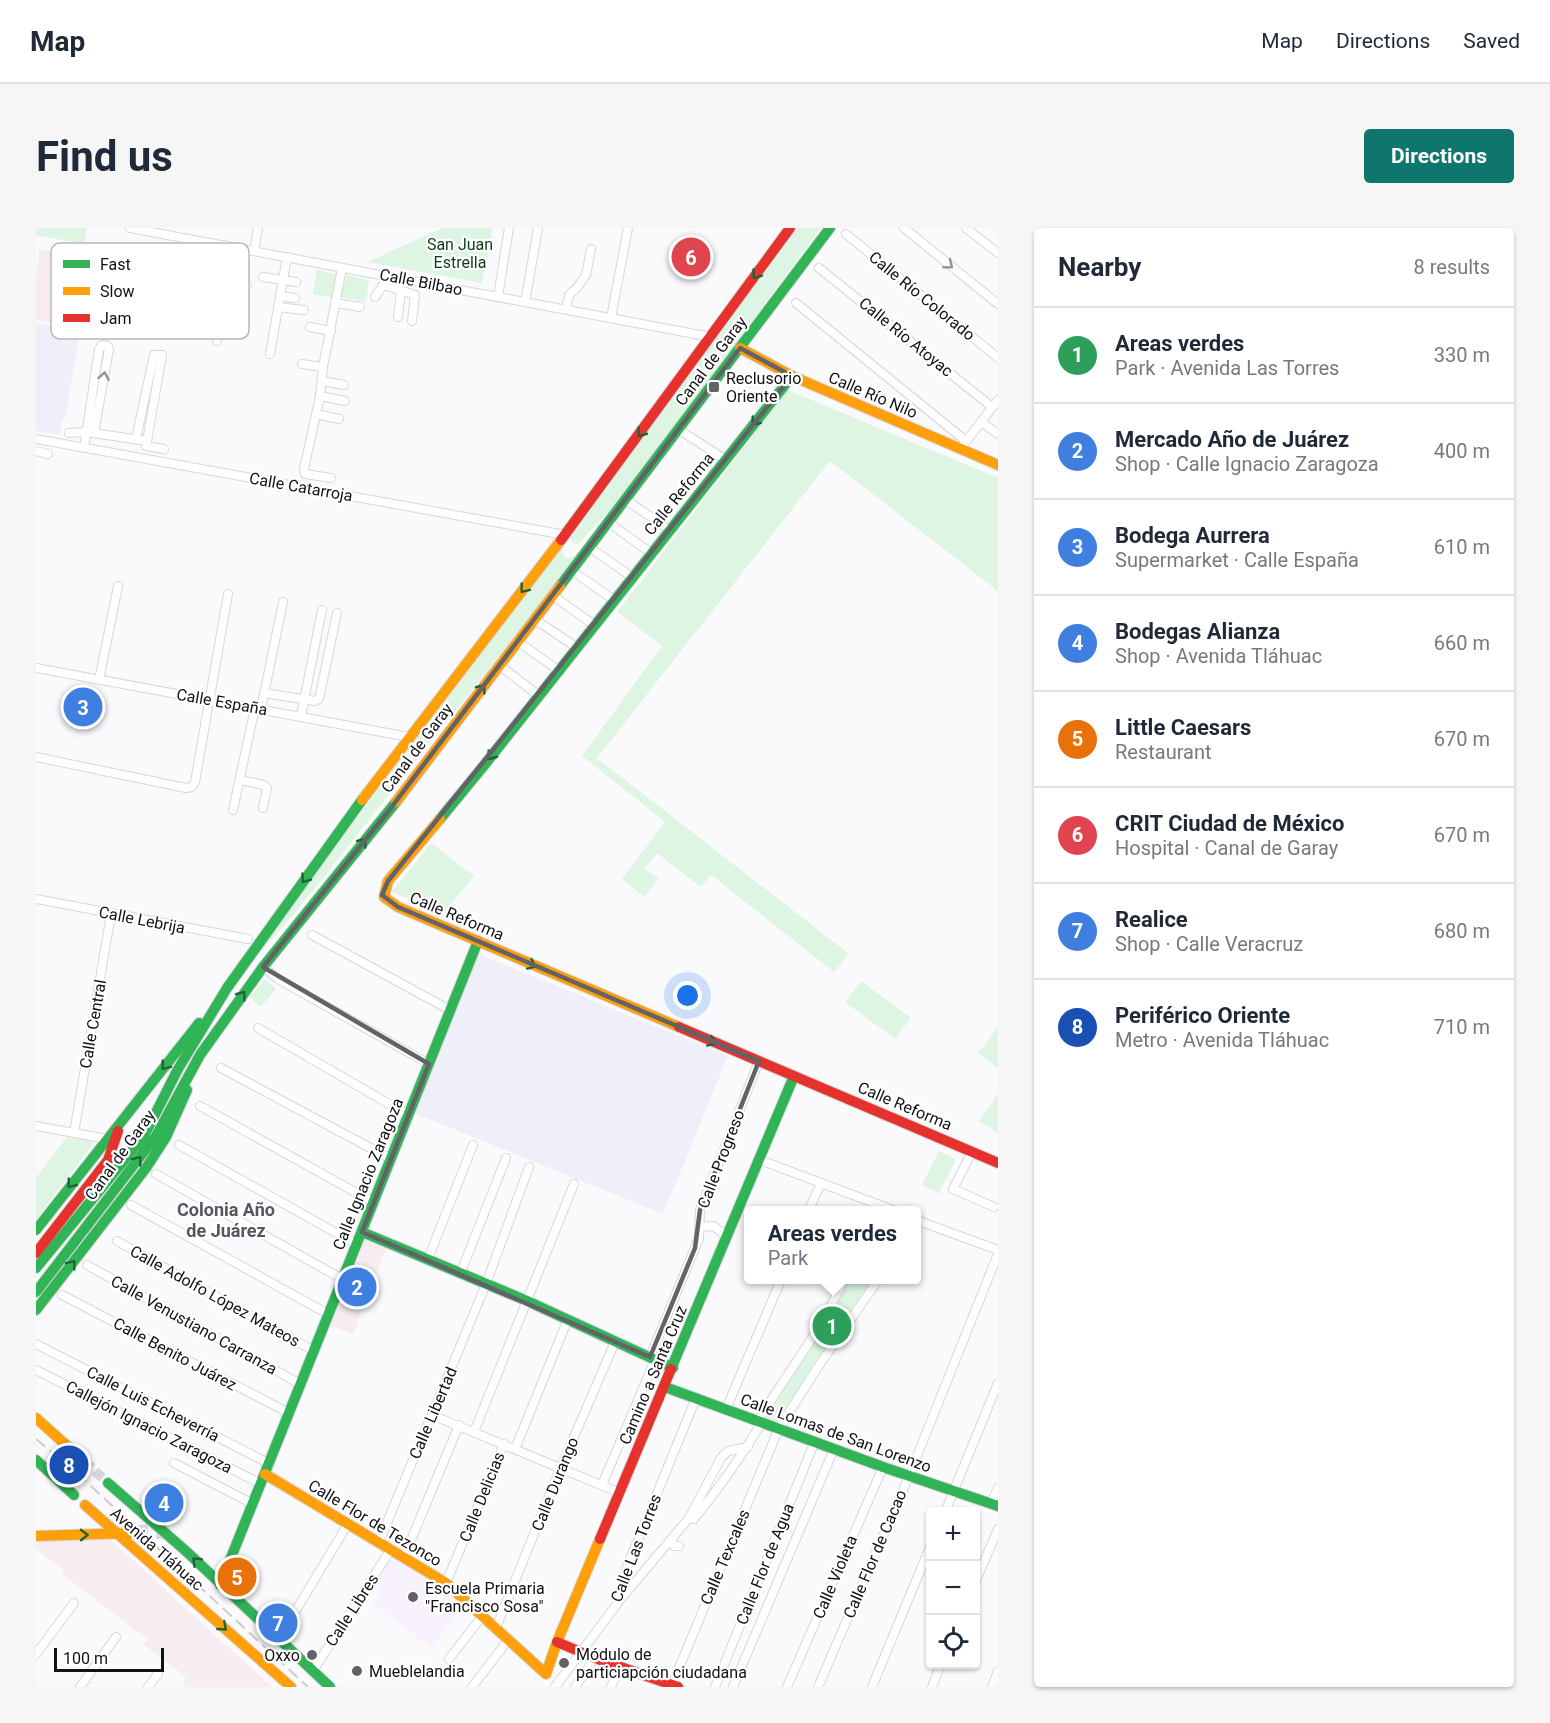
<!DOCTYPE html>
<html lang="en">
<head>
<meta charset="utf-8">
<style>
  :root { --surface:#fff; --page:#f6f6f7; --text:#1f2937; --muted:#747a83; --line:#e0e1e3; --accent:#0f766e }
  body { margin:0; font-family:Roboto,sans-serif; background:var(--page); color:var(--text) }
  .controls { position:absolute; right:18px; bottom:18px; display:grid; overflow:hidden; border-radius:6px; box-shadow:0 2px 4px #0004 }
  .controls button { width:54px; height:54px; display:grid; place-items:center; padding:0; border:0; border-bottom:2px solid var(--line); background:var(--surface); color:var(--text); font:30px sans-serif }
  .scale { position:absolute; left:18px; bottom:15px; width:110px; box-sizing:border-box; padding-left:6px; border:3px solid #121216; border-top:0; font-size:16px; line-height:21px; white-space:nowrap; color:#121216; -webkit-text-stroke:4px #fff; paint-order:stroke }
  .you { position:absolute; left:652px; top:768px; width:21px; height:21px; margin:-15px; border:4px solid #fff; border-radius:50%; background:#1a73e8; box-shadow:0 0 0 9px #1a73e833 }
  .badge { display:grid; place-items:center; width:39px; height:39px; border-radius:50%; background:var(--accent); color:#fff; font-size:20px; font-weight:700 }
  .pin { position:absolute; translate:-50% -50%; border:3px solid #fff; box-shadow:0 2px 6px #0006 }
  .popup { position:absolute; left:708px; top:978px; width:177px; height:78px; box-sizing:border-box; display:grid; place-content:center; border-radius:6px; background:var(--surface); filter:drop-shadow(0 2px 4px #0005); font-size:20px; white-space:nowrap; color:var(--muted) }
  .popup b { font-size:22px; color:var(--text) }
  .popup::after { content:''; position:absolute; left:50%; top:100%; margin-left:-12px; border:12px solid transparent; border-top-color:var(--surface) }
  .list { margin:0; padding:0; list-style:none }
  h2 { display:flex; justify-content:space-between; align-items:center; height:78px; margin:0; padding:0 24px; font-size:26px }
  h2 small { font-size:20px; font-weight:400; color:var(--muted) }
  .list li { display:grid; grid-template-columns:39px 1fr auto; gap:18px; align-items:center; box-sizing:border-box; height:96px; padding:0 24px; border-top:2px solid var(--line) }
  .list b { display:block; font-size:22px; white-space:nowrap }
  .list p { margin:0; font-size:20px; white-space:nowrap; color:var(--muted) }
  .list em { font-size:20px; font-style:normal; color:var(--muted) }
  .icon { flex:none; width:33px; height:33px; fill:none; stroke:currentColor; stroke-width:2; stroke-linecap:round; stroke-linejoin:round }
  .map { position:relative; flex:none; width:962px; height:1459px; overflow:hidden; border-radius:6px }
  header { display:flex; align-items:center; gap:36px; box-sizing:border-box; height:84px; padding:0 30px; background:var(--surface); border-bottom:2px solid var(--line) }
  header strong { font-size:28px }
  nav { display:flex; gap:33px; margin-inline-start:auto; font-size:21px }
  .intro { display:flex; align-items:center; justify-content:space-between; box-sizing:border-box; height:144px; padding:0 36px }
  h1 { margin:0; font-size:42px }
  .button { padding:15px 27px; border-radius:6px; background:var(--accent); color:#fff; font-size:21px; font-weight:700 }
  main { display:flex; gap:36px; padding:0 36px }
  aside { flex:1; background:var(--surface); border-radius:6px; box-shadow:0 2px 4px #0004 }
  .map>svg:first-child { display:block }
</style>
</head>
<body>
<header>
<strong>Map</strong>
<nav><a>Map</a><a>Directions</a><a>Saved</a></nav>
</header>
<div class="intro"><h1>Find us</h1><a class="button">Directions</a></div>
<main>
<div class="map">
<svg width="962" height="1459" viewBox="0 0 962 1459">
  <rect width="100%" height="100%" fill="#fafafd"/>
  <g fill="#f7edf1">
    <polygon points="3,21 45,28 45,31 54,33 42,98 0,92 0,49"/>
    <polygon points="326,1011 350,1020 317,1106 292,1097"/>
    <polygon points="74,1311 236,1459 151,1459 146,1455 150,1449 107,1416 111,1411 26,1346 28,1343 0,1321 0,1316 3,1313"/>
  </g>
  <g fill="#efeef9">
    <polygon points="0,95 44,103 29,191 26,191 24,207 0,203"/>
    <polygon points="443,726 692,828 627,986 378,885"/>
  </g>
  <polygon fill="#f8f1fe" points="353,1328 392,1350 426,1379 395,1420 337,1375 345,1363 335,1356"/>
  <g fill="#def5e3">
    <polygon points="0,0 51,0 49,15 47,16 0,7"/>
    <polygon points="407,0 457,0 446,55 331,34"/>
    <polygon points="761,0 785,0 587,268 542,316 537,315 533,309 539,300"/>
    <polygon points="281,42 301,46 296,70 277,66"/>
    <polygon points="310,47 333,52 330,74 305,69"/>
    <polygon points="752,162 962,250 962,363 794,233 561,530 813,726 798,744 675,647 665,659 621,625 609,640 623,651 608,669 586,651 629,594 546,528 626,418 581,384"/>
    <polygon points="527,315 526,323 529,330 542,328 276,664 220,730 269,659"/>
    <polygon points="395,615 438,648 407,686 356,664"/>
    <polygon points="229,751 240,761 225,779 213,769"/>
    <polygon points="825,753 875,790 859,811 809,774"/>
    <polygon points="962,799 962,840 942,825"/>
    <polygon points="962,866 962,905 943,893"/>
    <polygon points="30,910 60,912 0,991 0,950"/>
    <polygon points="903,923 920,931 903,965 886,957"/>
    <polygon points="813,1052 839,1052 753,1175 745,1199 726,1192"/>
  </g>
  <g fill="none" stroke-linecap="round" stroke-linejoin="round">
    <polyline stroke="#d7d7da" stroke-width="10" stroke-dasharray="10 5" stroke-linecap="butt" points="48,1233 72,1255"/>
    <polyline stroke="#d7d7da" stroke-width="15" stroke-dasharray="15 8" stroke-linecap="butt" points="97,1305 127,1303"/>
    <g stroke="#d7d7db" stroke-width="10">
      <g id="street">
        <polyline points="94,0 675,109"/>
        <polyline points="868,0 962,76"/>
        <polyline points="930,0 962,25"/>
        <polyline points="810,6 962,130"/>
        <polyline points="218,23 222,0"/>
        <polyline points="783,40 956,179"/>
        <polyline points="227,49 260,54"/>
        <polyline points="360,50 358,60 379,67 376,93"/>
        <polyline points="188,54 211,58"/>
        <polyline points="244,68 259,70"/>
        <polyline points="339,69 347,57 358,60"/>
        <polyline points="462,69 473,0"/>
        <polyline points="489,74 502,0"/>
        <polyline points="300,75 324,79"/>
        <polyline points="760,75 930,213"/>
        <polyline points="242,79 268,82"/>
        <polyline points="530,81 533,67 540,61 550,47 555,21"/>
        <polyline points="362,89 365,63"/>
        <polyline points="575,90 592,0"/>
        <polyline points="274,99 295,103"/>
        <polyline points="181,113 188,54 188,17"/>
        <polyline points="234,126 251,29"/>
        <polyline points="266,136 287,139"/>
        <polyline points="286,153 308,157"/>
        <polyline points="284,168 309,173"/>
        <polyline points="280,186 303,191"/>
        <polyline points="945,194 962,206"/>
        <polyline points="642,201 690,232"/>
        <polyline points="33,205 50,204 111,213 126,127 118,127 100,211"/>
        <polyline points="0,211 529,307"/>
        <polyline points="928,216 962,172"/>
        <polyline points="110,218 128,221"/>
        <polyline points="48,220 63,121 66,117 72,118 73,121 58,205"/>
        <polyline points="0,223 12,226"/>
        <polyline points="295,250 269,246 268,241 284,168 287,139 306,40"/>
        <polyline points="590,272 634,302"/>
        <polyline points="572,294 615,325"/>
        <polyline points="553,319 596,349"/>
        <polyline points="535,342 578,372"/>
        <polyline points="516,367 558,397"/>
        <polyline points="498,391 540,419"/>
        <polyline points="481,413 522,442"/>
        <polyline points="463,437 502,467"/>
        <polyline points="0,440 373,509"/>
        <polyline points="63,452 82,358"/>
        <polyline points="228,465 279,473 283,471 301,385"/>
        <polyline points="225,481 247,374"/>
        <polyline points="265,488 286,382"/>
        <polyline points="0,529 150,560 156,559 159,554 192,366"/>
        <polyline points="204,552 228,557 231,560 227,580"/>
        <polyline points="197,582 219,480"/>
        <polyline points="0,671 212,711"/>
        <polyline points="276,707 414,782"/>
        <polyline points="227,739 242,751 393,836"/>
        <polyline points="222,800 372,887"/>
        <polyline points="185,840 355,931"/>
        <polyline points="164,878 337,974"/>
        <polyline points="0,898 71,911 75,914"/>
        <polyline points="38,905 75,686"/>
        <polyline points="143,917 320,1016"/>
        <polyline points="936,924 917,961 958,979"/>
        <polyline points="724,932 857,982"/>
        <polyline points="120,946 306,1051"/>
        <polyline points="95,977 292,1086"/>
        <polyline points="773,982 785,955"/>
        <polyline points="880,992 962,1022"/>
        <polyline points="663,999 678,998 691,1009"/>
        <polyline points="81,1013 278,1123"/>
        <polyline points="392,1031 437,917"/>
        <polyline points="51,1037 264,1156"/>
        <polyline points="425,1044 470,930"/>
        <polyline points="26,1067 253,1185"/>
        <polyline points="0,1116 234,1236"/>
        <polyline points="614,1129 659,1020 663,1011 664,982 723,833"/>
        <polyline points="0,1142 225,1256"/>
        <polyline points="690,1181 745,1052"/>
        <polyline points="396,1187 584,1265"/>
        <polyline points="722,1192 786,1095 808,1052"/>
        <polyline points="438,1204 538,956"/>
        <polyline points="479,1221 532,1091"/>
        <polyline points="138,1235 217,1276"/>
        <polyline points="566,1257 619,1132"/>
        <polyline points="955,1275 962,1260"/>
        <polyline points="909,1284 962,1155"/>
        <path d="M653 1290 658 1291C683 1260 706 1228 726 1194"/>
        <polyline points="635,1312 638,1318 643,1318"/>
        <polyline points="343,1314 450,1056 493,939"/>
        <polyline points="368,1329 423,1197"/>
        <polyline points="410,1355 468,1216"/>
        <polyline points="939,1355 962,1301"/>
        <polyline points="583,1373 653,1290 685,1230 692,1223 712,1219"/>
        <polyline points="460,1400 525,1239 579,1114"/>
        <polyline points="242,1412 312,1296"/>
        <polyline points="0,1426 38,1375"/>
        <polyline points="413,1431 447,1387"/>
        <polyline points="277,1443 355,1321"/>
        <polyline points="44,1459 80,1409"/>
        <polyline points="112,1459 122,1446"/>
        <polyline points="436,1459 473,1411"/>
        <polyline points="519,1459 581,1376 591,1339 660,1170"/>
        <polyline points="539,1459 559,1430"/>
        <polyline points="575,1459 584,1439"/>
        <polyline points="635,1459 743,1200 780,1142 842,1052"/>
        <polyline points="679,1459 779,1213"/>
        <polyline points="697,1459 798,1221"/>
        <polyline points="751,1459 847,1239"/>
        <polyline points="782,1459 873,1248 962,1026"/>
        <polyline points="836,1459 894,1319"/>
        <polyline points="896,1459 905,1436"/>
        <polyline points="956,1459 962,1443"/>
      </g>
    </g>
    <g stroke="#d7d7db" stroke-width="12">
      <g id="fast">
        <polyline points="524,358 794,0"/>
        <polyline points="404,591 450,535 756,148"/>
        <polyline points="0,1002 163,795"/>
        <polyline points="326,1004 489,1072 637,1140"/>
        <polyline points="0,1040 108,908 142,841 191,760 326,572"/>
        <polyline points="0,1064 120,908 164,827 227,739 360,574"/>
        <polyline points="0,1082 110,940 130,909 151,862"/>
        <polyline points="635,1141 758,848"/>
        <polyline points="629,1159 847,1239 962,1278"/>
        <polyline points="0,1232 38,1267"/>
        <polyline points="72,1255 151,1324 294,1459"/>
        <polyline points="184,1357 442,713"/>
      </g>
    </g>
    <g stroke="#d7d7db" stroke-width="12">
      <g id="slow">
        <polyline points="704,120 756,148 962,237"/>
        <polyline points="326,572 525,312"/>
        <polyline points="360,574 524,358"/>
        <polyline points="404,591 352,653 348,669 362,679 643,799"/>
        <polyline points="0,1190 48,1233"/>
        <polyline points="229,1246 410,1355 510,1446 521,1414 564,1311"/>
        <polyline points="49,1277 255,1459"/>
        <polyline points="0,1308 97,1305"/>
      </g>
    </g>
    <g stroke="#d7d7db" stroke-width="12">
      <g id="jam">
        <polyline points="525,312 754,0"/>
        <polyline points="643,799 962,935"/>
        <polyline points="0,1025 72,932 82,903"/>
        <polyline points="564,1311 635,1141"/>
        <polyline points="521,1414 559,1430 642,1459"/>
      </g>
    </g>
    <use href="#street" stroke="#fefeff" stroke-width="8"/>
    <use href="#fast" stroke="#30b455" stroke-width="10"/>
    <use href="#slow" stroke="#ff9f0a" stroke-width="10"/>
    <use href="#jam" stroke="#e5322d" stroke-width="10"/>
    <polyline stroke="#cccccd" stroke-width="2" stroke-dasharray="12 6" stroke-linecap="butt" points="0,1211 44,1248 272,1459"/>
  </g>
  <defs><path id="oneway-chevron" d="M-2-3.5L2.5 0L-2 3.5" fill="none" stroke-width="1.6" stroke-linecap="round" stroke-linejoin="round" transform="scale(1.5)"/></defs>
  <g stroke="#949496">
    <use href="#oneway-chevron" transform="translate(913 37) rotate(39)"/>
    <use href="#oneway-chevron" transform="translate(68 148) rotate(-80)"/>
  </g>
  <g stroke="#216336">
    <use href="#oneway-chevron" transform="translate(720 47) rotate(126)"/>
    <use href="#oneway-chevron" transform="translate(719 194) rotate(128)"/>
    <use href="#oneway-chevron" transform="translate(605 205) rotate(127)"/>
    <use href="#oneway-chevron" transform="translate(488 361) rotate(128)"/>
    <use href="#oneway-chevron" transform="translate(446 460) rotate(-53)"/>
    <use href="#oneway-chevron" transform="translate(455 528) rotate(127)"/>
    <use href="#oneway-chevron" transform="translate(327 614) rotate(-51)"/>
    <use href="#oneway-chevron" transform="translate(269 651) rotate(126)"/>
    <use href="#oneway-chevron" transform="translate(496 737) rotate(24)"/>
    <use href="#oneway-chevron" transform="translate(206 767) rotate(-53)"/>
    <use href="#oneway-chevron" transform="translate(676 814) rotate(24)"/>
    <use href="#oneway-chevron" transform="translate(129 838) rotate(128)"/>
    <use href="#oneway-chevron" transform="translate(102 932) rotate(-52)"/>
    <use href="#oneway-chevron" transform="translate(35 956) rotate(129)"/>
    <use href="#oneway-chevron" transform="translate(36 1036) rotate(-52)"/>
    <use href="#oneway-chevron" transform="translate(48 1307) rotate(-1)"/>
    <use href="#oneway-chevron" transform="translate(160 1333) rotate(-136)"/>
    <use href="#oneway-chevron" transform="translate(187 1399) rotate(41)"/>
  </g>
  <path fill="none" stroke="#636367" stroke-width="4.5" stroke-linejoin="round" d="M704 120 756 148 352 653 346 667 362 679 723 833 664 982 659 1020 614 1129 326 1004 393 836 227 739 351 585Z"/>
  <g fill="#636367" stroke="#fff" stroke-width="2">
    <rect x="672" y="153" width="12" height="12" rx="3"/>
    <circle cx="377" cy="1369" r="6"/>
    <circle cx="276" cy="1427" r="6"/>
    <circle cx="528" cy="1435" r="6"/>
    <circle cx="321" cy="1443" r="6"/>
  </g>
  <g text-anchor="middle" dominant-baseline="central" stroke-width="4.5" stroke-linejoin="round" paint-order="stroke">
    <g font-size="16" fill="#093e1b" stroke="#fff">
      <text x="424" y="16">San Juan<tspan x="424" dy="18">Estrella</tspan></text>
    </g>
    <g font-size="16" fill="#121216" stroke="#fff">
      <text transform="translate(385 54) rotate(11)">Calle Bilbao</text>
      <text transform="translate(886 68) rotate(39)">Calle Río Colorado</text>
      <text transform="translate(870 109) rotate(39)">Calle Río Atoyac</text>
      <text transform="translate(675 133) rotate(-53)">Canal de Garay</text>
      <text transform="translate(837 167) rotate(23)">Calle Río Nilo</text>
      <text transform="translate(265 259) rotate(10)">Calle Catarroja</text>
      <text transform="translate(643 266) rotate(-51)">Calle Reforma</text>
      <text transform="translate(186 474) rotate(10)">Calle España</text>
      <text transform="translate(381 520) rotate(-53)">Canal de Garay</text>
      <text transform="translate(421 688) rotate(23)">Calle Reforma</text>
      <text transform="translate(106 692) rotate(11)">Calle Lebrija</text>
      <text transform="translate(57 796) rotate(-80)">Calle Central</text>
      <text transform="translate(869 878) rotate(23)">Calle Reforma</text>
      <text transform="translate(84 927) rotate(-54)">Canal de Garay</text>
      <text transform="translate(685 931) rotate(-69)">Calle Progreso</text>
      <text transform="translate(332 946) rotate(-68)">Calle Ignacio Zaragoza</text>
      <text transform="translate(179 1068) rotate(29)">Calle Adolfo López Mateos</text>
      <text transform="translate(158 1097) rotate(29)">Calle Venustiano Carranza</text>
      <text transform="translate(139 1126) rotate(28)">Calle Benito Juárez</text>
      <text transform="translate(617 1147) rotate(-67)">Camino a Santa Cruz</text>
      <text transform="translate(117 1176) rotate(27)">Calle Luis Echeverría</text>
      <text transform="translate(397 1185) rotate(-67)">Calle Libertad</text>
      <text transform="translate(113 1199) rotate(27)">Callejón Ignacio Zaragoza</text>
      <text transform="translate(800 1205) rotate(20)">Calle Lomas de San Lorenzo</text>
      <text transform="translate(519 1256) rotate(-68)">Calle Durango</text>
      <text transform="translate(446 1269) rotate(-68)">Calle Delicias</text>
      <text transform="translate(339 1295) rotate(31)">Calle Flor de Tezonco</text>
      <text transform="translate(600 1320) rotate(-69)">Calle Las Torres</text>
      <text transform="translate(121 1321) rotate(41)">Avenida Tláhuac</text>
      <text transform="translate(839 1326) rotate(-67)">Calle Flor de Cacao</text>
      <text transform="translate(689 1329) rotate(-67)">Calle Texcales</text>
      <text transform="translate(729 1336) rotate(-68)">Calle Flor de Agua</text>
      <text transform="translate(799 1349) rotate(-67)">Calle Violeta</text>
      <text transform="translate(316 1382) rotate(-57)">Calle Libres</text>
    </g>
    <g font-size="16" fill="#121216" stroke="#fff" text-anchor="start">
      <text x="690" y="150">Reclusorio<tspan x="690" dy="18">Oriente</tspan></text>
      <text x="389" y="1360">Escuela Primaria<tspan x="389" dy="18">"Francisco Sosa"</tspan></text>
      <text x="540" y="1426">Módulo de<tspan x="540" dy="18">particiapción ciudadana</tspan></text>
      <text x="264" y="1427" text-anchor="end">Oxxo</text>
      <text x="333" y="1443">Mueblelandia</text>
    </g>
    <g font-size="18" font-weight="bold" fill="#565560" stroke="#fff">
      <text x="190" y="981">Colonia Año<tspan x="190" dy="21">de Juárez</tspan></text>
    </g>
  </g>
  <rect x="15" y="15" width="198" height="96" rx="9" fill="#fff" stroke="#b8b8b9" stroke-width="1.5"/>
  <rect x="27" y="32" width="27" height="8" fill="#30b455"/>
  <rect x="27" y="59" width="27" height="8" fill="#ff9f0a"/>
  <rect x="27" y="86" width="27" height="8" fill="#e5322d"/>
  <g font-size="16" fill="#121216">
    <text x="64" y="42">Fast</text>
    <text x="64" y="69">Slow</text>
    <text x="64" y="96">Jam</text>
  </g>
</svg>
<div class="controls">
<button>+</button>
<button>−</button>
<button><svg class="icon" aria-label="locate" viewBox="0 0 24 24"><circle cx="12" cy="12" r="6"/><path d="M12 2v4M12 18v4M2 12h4M18 12h4"/></svg></button>
</div>
<div class="scale">100 m</div>
<div class="you"></div>
<div class="pin badge" style="left:796px;top:1098px;background:#2e9e5b">1</div>
<div class="popup"><b>Areas verdes</b>Park</div>
<div class="pin badge" style="left:321px;top:1059px;background:#3f7fe0">2</div>
<div class="pin badge" style="left:47px;top:479px;background:#3f7fe0">3</div>
<div class="pin badge" style="left:128px;top:1275px;background:#3f7fe0">4</div>
<div class="pin badge" style="left:201px;top:1349px;background:#e8710a">5</div>
<div class="pin badge" style="left:655px;top:29px;background:#e0444e">6</div>
<div class="pin badge" style="left:242px;top:1395px;background:#3f7fe0">7</div>
<div class="pin badge" style="left:33px;top:1237px;background:#1a4fb4">8</div>
</div>
<aside>
<h2>Nearby<small>8 results</small></h2>
<ul class="list">
<li><span class="badge" style="background:#2e9e5b">1</span><div><b>Areas verdes</b><p>Park · Avenida Las Torres</p></div><em>330 m</em></li>
<li><span class="badge" style="background:#3f7fe0">2</span><div><b>Mercado Año de Juárez</b><p>Shop · Calle Ignacio Zaragoza</p></div><em>400 m</em></li>
<li><span class="badge" style="background:#3f7fe0">3</span><div><b>Bodega Aurrera</b><p>Supermarket · Calle España</p></div><em>610 m</em></li>
<li><span class="badge" style="background:#3f7fe0">4</span><div><b>Bodegas Alianza</b><p>Shop · Avenida Tláhuac</p></div><em>660 m</em></li>
<li><span class="badge" style="background:#e8710a">5</span><div><b>Little Caesars</b><p>Restaurant</p></div><em>670 m</em></li>
<li><span class="badge" style="background:#e0444e">6</span><div><b>CRIT Ciudad de México</b><p>Hospital · Canal de Garay</p></div><em>670 m</em></li>
<li><span class="badge" style="background:#3f7fe0">7</span><div><b>Realice</b><p>Shop · Calle Veracruz</p></div><em>680 m</em></li>
<li><span class="badge" style="background:#1a4fb4">8</span><div><b>Periférico Oriente</b><p>Metro · Avenida Tláhuac</p></div><em>710 m</em></li>
</ul>
</aside>
</main>
</body>
</html>
